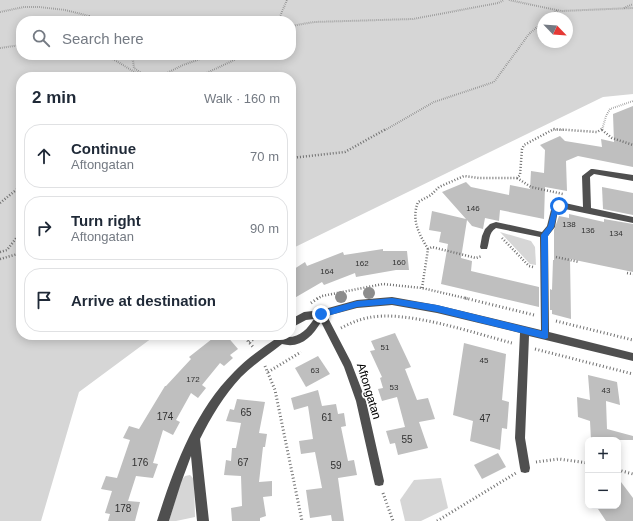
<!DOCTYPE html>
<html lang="en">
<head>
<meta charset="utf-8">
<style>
  :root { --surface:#fff; --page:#f6f6f7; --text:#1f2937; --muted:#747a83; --line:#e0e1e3 }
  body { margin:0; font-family:Helvetica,sans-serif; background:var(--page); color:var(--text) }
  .controls { position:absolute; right:12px; bottom:12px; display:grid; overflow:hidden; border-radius:8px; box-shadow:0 2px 10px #0003 }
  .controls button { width:36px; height:36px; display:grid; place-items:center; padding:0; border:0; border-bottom:1px solid var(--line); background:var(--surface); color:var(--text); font:20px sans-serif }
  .compass { position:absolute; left:537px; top:12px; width:36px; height:36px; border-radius:50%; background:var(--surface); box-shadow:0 2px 10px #0003; rotate:115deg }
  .stop { position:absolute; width:12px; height:12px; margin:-9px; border:3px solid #1a73e8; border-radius:50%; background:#fff }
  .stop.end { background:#1a73e8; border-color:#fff; box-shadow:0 1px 4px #0008 }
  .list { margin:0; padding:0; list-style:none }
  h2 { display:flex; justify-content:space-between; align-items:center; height:52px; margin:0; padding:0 16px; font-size:17px }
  h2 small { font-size:13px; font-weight:400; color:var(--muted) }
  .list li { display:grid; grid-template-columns:26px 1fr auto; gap:12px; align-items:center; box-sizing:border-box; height:64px; margin:0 8px 8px; padding:0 8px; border:1px solid var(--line); border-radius:16px }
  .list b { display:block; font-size:15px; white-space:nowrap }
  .list p { margin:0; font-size:13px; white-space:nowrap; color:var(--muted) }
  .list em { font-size:13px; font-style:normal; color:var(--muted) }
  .icon { flex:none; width:22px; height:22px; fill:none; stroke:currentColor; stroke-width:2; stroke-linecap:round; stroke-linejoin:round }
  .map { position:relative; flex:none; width:633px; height:521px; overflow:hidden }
  .search { position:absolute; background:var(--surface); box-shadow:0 2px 10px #0003; left:16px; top:16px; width:280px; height:44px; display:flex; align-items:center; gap:10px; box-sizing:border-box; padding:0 14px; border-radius:16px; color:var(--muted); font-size:15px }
  .panel { position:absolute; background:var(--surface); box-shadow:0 2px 10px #0003; left:16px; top:72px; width:280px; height:268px; border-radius:16px }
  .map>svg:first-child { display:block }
</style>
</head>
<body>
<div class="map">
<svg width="633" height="521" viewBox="0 0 633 521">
  <rect width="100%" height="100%" fill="#fff"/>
  <g fill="#d6d6d6" fill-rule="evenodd">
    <path d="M0 0H633V94L603 97 291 249V77H21V335H156L79 392 41 521H0ZM543 18H567V42H543ZM21 21H291V55H21Z"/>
    <polygon points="500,232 531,241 535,247 536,265 530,264"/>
    <polygon points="190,475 194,479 195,517 176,521 169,521 181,481 185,476"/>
    <polygon points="441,478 448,508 421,521 405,521 400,500 414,480"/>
  </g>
  <g fill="#bfbfbf">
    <polygon points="633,106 633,167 578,156 566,161 567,191 545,187 544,219 500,210 499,221 485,218 483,229 472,226 467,220 461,258 472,261 471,271 539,287 539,307 441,284 448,244 439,242 441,232 429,230 432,211 466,219 442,192 466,182 471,187 509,195 510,185 530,189 531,171 544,173 545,150 540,145 560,136 565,141 602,147 601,139 614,142 613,114"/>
    <polygon points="602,187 633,193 633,215 603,209"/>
    <polygon points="569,214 604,222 604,219 633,224 633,272 570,259 571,319 552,314 552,310 550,310 550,289 552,290 553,260 554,260 554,230 559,216 569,218"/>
    <polygon points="383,249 383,251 407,251 409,270 396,270 356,277 355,273 324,285 322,282 291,300 291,271 305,262 307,266 343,252 344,255"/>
    <polygon points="395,333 411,367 405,369 417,400 428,398 435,419 419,422 428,448 398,455 395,443 390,444 386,431 405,427 397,397 382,401 378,389 383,388 380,378 382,377 370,351 375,350 371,341"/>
    <polygon points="217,335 226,335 238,349 230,355 233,358 224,366 220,363 202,385 206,388 198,398 191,393 176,420 180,422 173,435 163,430 153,463 158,464 153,478 136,476 128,501 140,502 135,521 108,521 110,514 105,513 112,491 101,489 106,476 117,478 130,440 123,438 129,426 139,429 165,386 166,386 191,359 189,357"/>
    <polygon points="464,343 506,354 502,400 509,402 507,429 502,428 500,450 470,441 473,421 453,415"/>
    <polygon points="318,356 330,374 306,387 295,368"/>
    <polygon points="588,375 617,382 620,405 606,401 607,429 633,436 633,440 591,440 590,421 578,417 577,397 590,400"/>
    <polygon points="318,390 322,406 336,404 338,414 344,413 346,426 341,427 348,461 354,460 357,475 338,478 344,521 332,521 331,515 310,518 306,490 322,488 315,452 301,454 299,441 313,439 308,406 294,410 291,398"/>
    <polygon points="237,399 265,402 259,433 267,434 265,447 263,447 259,482 272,481 272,496 263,497 266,516 260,518 260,521 232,521 231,508 242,506 241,476 224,475 226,460 231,461 232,448 236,448 241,423 226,421 230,409 234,410"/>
    <polygon points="498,453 506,467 482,479 474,465"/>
    <polygon points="618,478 633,498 633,521 606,521 596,506 618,506"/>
  </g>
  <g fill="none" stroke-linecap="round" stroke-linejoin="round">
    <g stroke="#717171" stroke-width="2" stroke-dasharray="0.5 1.5" stroke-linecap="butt">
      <polyline points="509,0 561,11 633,8"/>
      <polyline points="624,8 633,4"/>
      <polyline points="0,12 24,7 40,7 65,10 89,16 91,21"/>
      <polyline points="547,18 558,10"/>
      <polyline points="278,21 287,0"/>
      <polyline points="291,26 314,22 413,19 498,3 504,0"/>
      <polyline points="0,48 21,45"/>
      <polyline points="106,55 143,77"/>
      <polyline points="128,55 133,60 134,68 147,77"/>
      <polyline points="159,77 183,65 212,55"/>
      <polyline points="198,77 245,55"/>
      <polyline points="385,130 434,102 494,82 529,34 543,22"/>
      <polyline points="553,130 565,130"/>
      <polyline points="602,130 606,116 610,109 633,101"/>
    </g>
    <g stroke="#717171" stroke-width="2.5" stroke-dasharray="1 2" stroke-linecap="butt">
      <polyline points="602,130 612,138 633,145"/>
      <polyline points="291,158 345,152 386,129"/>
      <polyline points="517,178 531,187 563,194"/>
      <polyline points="0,203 21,186"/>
      <polyline points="502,238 529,266 533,267"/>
      <path d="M428 249C419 234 411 220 418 202L431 195 439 187 464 176 479 178H517L520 175 522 149 524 145 554 129 597 132 602 129"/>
      <polyline points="0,252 7,250 21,232"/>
      <polyline points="556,257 579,262"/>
      <polyline points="0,259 21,253"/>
      <polyline points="627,273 633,274"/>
      <polyline points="422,288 428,249 432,247 476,258 482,256"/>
      <polyline points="317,299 322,296 383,284 422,288 469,299"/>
    </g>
    <g stroke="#717171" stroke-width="3" stroke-dasharray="1 2.5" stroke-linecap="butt">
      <polyline points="465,298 534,315"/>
      <polyline points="311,303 318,298"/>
      <polyline points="556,321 633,340"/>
      <path d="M341 328C349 324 357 320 367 318 404 309 474 333 512 343"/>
      <polyline points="243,335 253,347"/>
      <polyline points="249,342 260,335"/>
      <polyline points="535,349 633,374"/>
      <polyline points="265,366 275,390 302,521"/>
      <polyline points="268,372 301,352"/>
      <polyline points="536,462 559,459 588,463"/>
      <polyline points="618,470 633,474"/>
      <polyline points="383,493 393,521"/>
      <polyline points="437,521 516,473"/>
    </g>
    <path fill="#4f4f4f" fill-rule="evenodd" d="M591 169H593L633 175V181L594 174 590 177 591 208 633 217V223L565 209 558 210 555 227 548 236 549 332 633 353V361L529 336 525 438 530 468 529 472 525 473 521 472 520 468 515 438 520 333 437 313 392 305 357 308 327 316 351 362 366 401 384 481 383 485 379 486 375 485 374 481 356 401 344 367 321 322C312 337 300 349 282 344 268 355 253 365 241 377 224 395 211 417 200 439L209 521H197L191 456 181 483 169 521H157C174 468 194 412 234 372 246 359 262 348 277 338L278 335H286V337C300 338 307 329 314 319L306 320 291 328V319L304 312 321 310 357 300 392 297 437 305 541 330 540 237 496 228C488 233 490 241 487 249H481L480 247 482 236 485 229 490 224 496 222 542 232 547 226 552 206 565 203 583 207 582 176Z"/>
  </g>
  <g fill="#8c8c8c">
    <circle cx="369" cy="293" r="6"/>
    <circle cx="341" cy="297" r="6"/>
  </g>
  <polygon fill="#1a73e8" points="559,204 562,206 558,209 554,227 548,236 548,338 545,339 437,312 392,304 357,307 321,318 318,314 321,311 357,301 392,298 437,305 542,331 541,235 548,226 553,206"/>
  <g text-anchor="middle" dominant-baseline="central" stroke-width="3.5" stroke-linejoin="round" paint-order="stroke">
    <g font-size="8" fill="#303030">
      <text x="473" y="208">146</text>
      <text x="569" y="224">138</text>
      <text x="588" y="230">136</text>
      <text x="616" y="233">134</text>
      <text x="399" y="262">160</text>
      <text x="362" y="263">162</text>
      <text x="327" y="271">164</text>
      <text x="385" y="347">51</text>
      <text x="484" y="360">45</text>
      <text x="315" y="370">63</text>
      <text x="193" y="379">172</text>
      <text x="394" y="387">53</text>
      <text x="606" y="390">43</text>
    </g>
    <g font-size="10" fill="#303030">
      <text x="246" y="412">65</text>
      <text x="165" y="416">174</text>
      <text x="327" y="417">61</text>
      <text x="485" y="418">47</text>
      <text x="407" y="439">55</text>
      <text x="140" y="462">176</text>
      <text x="243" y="462">67</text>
      <text x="336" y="465">59</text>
      <text x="123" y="508">178</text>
    </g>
    <g font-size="12" fill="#000" stroke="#fff">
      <text transform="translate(369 391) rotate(73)">Aftongatan</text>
    </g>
  </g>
</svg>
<div class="controls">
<button>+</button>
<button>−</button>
</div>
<svg class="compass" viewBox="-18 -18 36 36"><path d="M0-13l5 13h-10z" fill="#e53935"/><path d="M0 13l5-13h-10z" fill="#747a83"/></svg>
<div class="stop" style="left:559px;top:206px"></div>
<div class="stop end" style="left:321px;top:314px"></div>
<div class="search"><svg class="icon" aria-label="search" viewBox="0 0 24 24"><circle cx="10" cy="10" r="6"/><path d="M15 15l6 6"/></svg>Search here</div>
<section class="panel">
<h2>2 min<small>Walk · 160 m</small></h2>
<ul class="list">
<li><svg class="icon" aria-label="ahead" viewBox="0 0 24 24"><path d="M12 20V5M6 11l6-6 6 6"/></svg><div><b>Continue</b><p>Aftongatan</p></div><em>70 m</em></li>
<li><svg class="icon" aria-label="right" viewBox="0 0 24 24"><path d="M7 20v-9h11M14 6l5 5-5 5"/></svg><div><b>Turn right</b><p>Aftongatan</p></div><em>90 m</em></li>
<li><svg class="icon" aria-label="arrive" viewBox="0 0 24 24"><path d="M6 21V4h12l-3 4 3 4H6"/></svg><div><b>Arrive at destination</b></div></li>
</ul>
</section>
</div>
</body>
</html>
